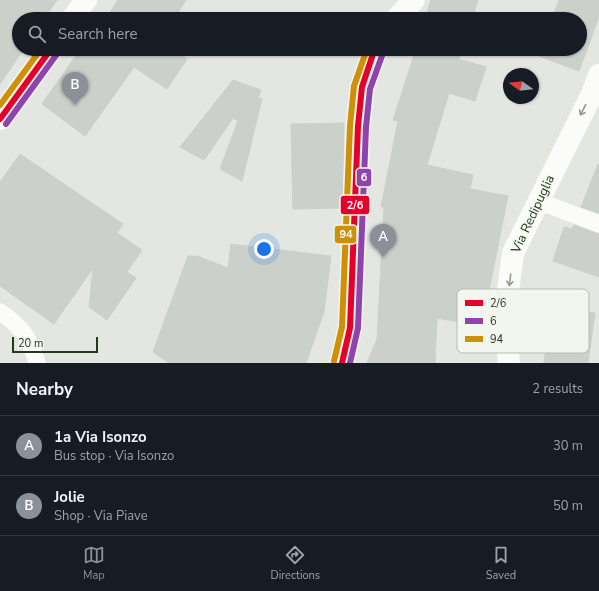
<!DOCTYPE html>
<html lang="en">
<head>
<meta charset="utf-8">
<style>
  :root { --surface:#171b24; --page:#20242c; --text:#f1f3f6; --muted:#9ea1a6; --line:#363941; --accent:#8c9099 }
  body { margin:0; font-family:"Nunito Sans",sans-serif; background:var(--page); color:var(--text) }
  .compass { position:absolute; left:503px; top:68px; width:36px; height:36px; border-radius:50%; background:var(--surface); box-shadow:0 1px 3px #0004; rotate:285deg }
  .scale { position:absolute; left:12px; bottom:10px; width:86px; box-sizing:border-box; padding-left:4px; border:2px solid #253920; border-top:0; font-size:11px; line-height:14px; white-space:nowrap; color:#253920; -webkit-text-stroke:3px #f2f6ee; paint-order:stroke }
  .you { position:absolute; left:264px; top:249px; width:14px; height:14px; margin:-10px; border:3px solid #fff; border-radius:50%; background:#1a73e8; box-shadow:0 0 0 6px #1a73e833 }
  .badge { display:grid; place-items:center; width:26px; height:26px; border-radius:50%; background:var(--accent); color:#fff; font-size:13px; font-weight:700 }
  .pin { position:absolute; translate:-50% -33px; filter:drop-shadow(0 1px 2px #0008) }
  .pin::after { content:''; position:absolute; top:21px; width:14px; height:12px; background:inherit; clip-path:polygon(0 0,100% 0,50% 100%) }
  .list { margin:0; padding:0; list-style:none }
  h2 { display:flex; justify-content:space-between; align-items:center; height:52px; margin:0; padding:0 16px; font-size:17px }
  h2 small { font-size:13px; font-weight:400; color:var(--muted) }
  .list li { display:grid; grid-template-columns:26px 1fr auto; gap:12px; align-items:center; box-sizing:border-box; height:60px; padding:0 16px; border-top:1px solid var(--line) }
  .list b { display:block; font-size:15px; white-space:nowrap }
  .list p { margin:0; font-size:13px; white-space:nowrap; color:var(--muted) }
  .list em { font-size:13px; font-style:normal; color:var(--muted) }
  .icon { flex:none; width:22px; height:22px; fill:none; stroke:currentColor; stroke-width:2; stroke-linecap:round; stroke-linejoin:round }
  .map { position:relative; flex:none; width:599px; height:363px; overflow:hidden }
  .search { position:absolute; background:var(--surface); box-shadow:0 1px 3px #0004; left:12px; right:12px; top:12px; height:44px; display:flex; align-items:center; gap:10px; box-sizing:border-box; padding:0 14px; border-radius:22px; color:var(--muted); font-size:15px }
  .sheet { height:172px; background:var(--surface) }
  nav { display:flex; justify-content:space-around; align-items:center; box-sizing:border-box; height:56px; border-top:1px solid var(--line); background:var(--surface); font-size:11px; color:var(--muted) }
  nav a { display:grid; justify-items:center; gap:2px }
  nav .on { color:var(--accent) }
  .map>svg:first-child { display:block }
</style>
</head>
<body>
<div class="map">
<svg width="599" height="363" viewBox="0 0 599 363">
  <rect width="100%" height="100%" fill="#e4e7e1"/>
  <g fill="#ccd0ca" stroke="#ccd0ca">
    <polygon points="0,0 57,0 44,19 19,19 19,49 24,49 0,84"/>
    <polygon points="118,0 186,0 174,19 106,19"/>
    <polygon points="431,0 478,0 472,19 425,19"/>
    <polygon points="559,0 599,0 599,17 579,71 539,56 541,49 580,49 580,19 552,19"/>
    <polygon points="86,49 172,49 187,59 167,89 134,67 85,136 42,104 77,54 81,57"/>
    <polygon points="416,49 462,49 459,59 486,67 475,101 449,93 427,165 473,175 470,189 508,196 482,326 437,318 435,363 367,363 377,339 384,207 381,207 398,121 393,120"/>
    <polygon points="233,80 261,90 258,98 262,99 242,181 220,169 238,121 233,118 204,160 180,147"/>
    <polygon points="344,123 342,208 293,209 291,124"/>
    <polygon points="20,154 123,224 117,233 142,250 127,272 136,278 107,320 89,307 93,268 54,324 0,286 0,182"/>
    <polygon points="598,164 599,165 599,213 581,207"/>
    <polygon points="574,225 599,234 599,277 553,261 564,227 572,229"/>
    <polygon points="231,244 331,256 324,312 306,363 169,363 153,352 188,256 197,256 228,268"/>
    <polygon points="551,308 595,313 588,363 544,363"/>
  </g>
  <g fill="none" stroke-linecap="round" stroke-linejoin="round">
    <g stroke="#fbfbfa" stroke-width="17">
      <polyline points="538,201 599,224"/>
      <path d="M0 312C21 326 30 338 37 363"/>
    </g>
    <polyline stroke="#fbfbfa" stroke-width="22" points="509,363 505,314 513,253 592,94 599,75"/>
    <g stroke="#fbfbfa" stroke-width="22">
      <polyline points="72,19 86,0"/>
      <polyline points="396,19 414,0"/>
      <polyline points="0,119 51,49"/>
      <polyline points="342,363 350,328 358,126 362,87 373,54 376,49"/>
    </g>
    <g stroke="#f2f6ee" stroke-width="9">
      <g id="bus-1">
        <polyline points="0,119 51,49"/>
        <polyline points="342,363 350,328 358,126 362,87 373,54 376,49"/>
      </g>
    </g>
    <g stroke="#f2f6ee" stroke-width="9">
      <g id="bus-2">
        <polyline points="6,124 57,54"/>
        <polyline points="350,363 358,328 366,127 370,89 383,53"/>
      </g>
    </g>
    <g stroke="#f2f6ee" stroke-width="9">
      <g id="bus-3">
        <polyline points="0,105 41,49"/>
        <polyline points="334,361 342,327 350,126 354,86 367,49"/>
      </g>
    </g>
    <use href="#bus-1" stroke="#e4002b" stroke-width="6"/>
    <use href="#bus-2" stroke="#8e44ad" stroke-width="6"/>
    <use href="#bus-3" stroke="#cd9006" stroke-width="6"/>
  </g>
  <defs><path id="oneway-shaft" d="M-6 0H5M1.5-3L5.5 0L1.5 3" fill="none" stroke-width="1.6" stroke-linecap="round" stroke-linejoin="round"/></defs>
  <g stroke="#909a8d">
    <use href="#oneway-shaft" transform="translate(583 110) rotate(117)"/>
    <use href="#oneway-shaft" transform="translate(510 280) rotate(97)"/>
  </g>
  <g text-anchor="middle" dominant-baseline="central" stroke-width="3" stroke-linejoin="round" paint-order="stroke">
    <g font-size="13" fill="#253920" stroke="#f2f6ee">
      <text transform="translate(533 214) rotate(-65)">Via Redipuglia</text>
    </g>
  </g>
  <rect x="457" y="289" width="132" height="64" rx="6" fill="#f2f6ee" stroke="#b4bdb0" stroke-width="1"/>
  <rect x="465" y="300" width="18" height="6" fill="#e4002b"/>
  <rect x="465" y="318" width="18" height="6" fill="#8e44ad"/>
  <rect x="465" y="336" width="18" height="6" fill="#cd9006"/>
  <g font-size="11" fill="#253920">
    <text x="490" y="307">2/6</text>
    <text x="490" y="325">6</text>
    <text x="490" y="343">94</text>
  </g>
  <g stroke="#f2f6ee" stroke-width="1.5">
    <rect x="356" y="168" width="16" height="19" rx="4" fill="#8e44ad"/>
    <rect x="340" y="195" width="30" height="20" rx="4" fill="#e4002b"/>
    <rect x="334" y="225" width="23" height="19" rx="4" fill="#cd9006"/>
  </g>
  <g font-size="11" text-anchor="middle" font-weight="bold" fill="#fff">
    <text x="364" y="181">6</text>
    <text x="355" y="209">2/6</text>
    <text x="346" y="238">94</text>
  </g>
</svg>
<svg class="compass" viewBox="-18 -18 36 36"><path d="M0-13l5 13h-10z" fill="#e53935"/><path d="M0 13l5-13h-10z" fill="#9ea1a6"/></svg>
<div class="scale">20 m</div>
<div class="you"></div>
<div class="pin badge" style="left:383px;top:257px">A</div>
<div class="pin badge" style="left:75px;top:105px">B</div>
<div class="search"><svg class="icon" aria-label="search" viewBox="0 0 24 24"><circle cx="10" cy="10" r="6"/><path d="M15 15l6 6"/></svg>Search here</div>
</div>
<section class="sheet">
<h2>Nearby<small>2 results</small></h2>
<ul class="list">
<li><span class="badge">A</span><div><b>1a Via Isonzo</b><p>Bus stop · Via Isonzo</p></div><em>30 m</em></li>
<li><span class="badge">B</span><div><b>Jolie</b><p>Shop · Via Piave</p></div><em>50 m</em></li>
</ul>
</section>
<nav>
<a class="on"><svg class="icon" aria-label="map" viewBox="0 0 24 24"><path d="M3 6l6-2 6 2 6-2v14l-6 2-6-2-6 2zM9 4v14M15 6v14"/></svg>Map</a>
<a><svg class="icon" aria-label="directions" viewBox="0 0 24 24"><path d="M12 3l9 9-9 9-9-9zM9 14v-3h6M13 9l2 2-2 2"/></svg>Directions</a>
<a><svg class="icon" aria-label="saved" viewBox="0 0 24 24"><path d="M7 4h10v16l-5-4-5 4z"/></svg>Saved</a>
</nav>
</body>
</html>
